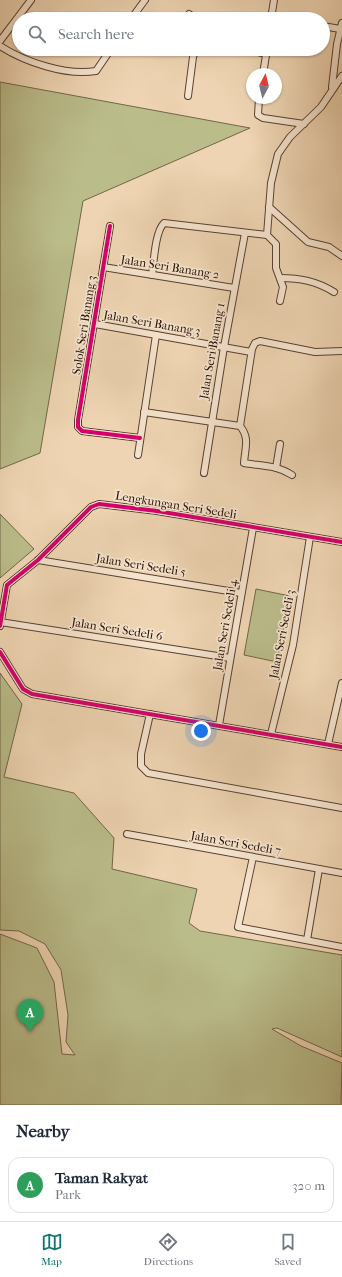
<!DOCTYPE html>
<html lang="en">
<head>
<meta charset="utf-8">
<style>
  :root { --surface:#fff; --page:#f2f2f3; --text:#1f2937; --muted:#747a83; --line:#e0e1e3; --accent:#0f766e }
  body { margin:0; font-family:"IM FELL French Canon",serif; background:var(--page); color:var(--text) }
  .compass { position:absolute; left:246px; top:68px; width:36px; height:36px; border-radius:50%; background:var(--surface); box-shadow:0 1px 3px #0004; rotate:7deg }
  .you { position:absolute; left:201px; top:731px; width:14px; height:14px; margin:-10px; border:3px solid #fff; border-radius:50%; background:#1a73e8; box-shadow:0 0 0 6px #1a73e833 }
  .badge { display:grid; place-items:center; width:26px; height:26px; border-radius:50%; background:var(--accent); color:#fff; font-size:13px; font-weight:700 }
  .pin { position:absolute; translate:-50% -33px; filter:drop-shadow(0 1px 2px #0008) }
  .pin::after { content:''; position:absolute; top:21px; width:14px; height:12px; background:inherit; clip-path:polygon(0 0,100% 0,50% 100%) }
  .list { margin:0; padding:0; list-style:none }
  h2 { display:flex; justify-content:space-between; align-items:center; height:52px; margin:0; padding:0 16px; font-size:17px }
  h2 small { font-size:13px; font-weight:400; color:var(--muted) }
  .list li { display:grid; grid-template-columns:26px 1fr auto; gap:12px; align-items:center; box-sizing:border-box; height:56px; margin:0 8px 8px; padding:0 8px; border:1px solid var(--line); border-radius:12px }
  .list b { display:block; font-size:15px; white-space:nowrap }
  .list p { margin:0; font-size:13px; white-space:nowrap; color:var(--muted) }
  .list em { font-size:13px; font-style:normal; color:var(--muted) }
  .icon { flex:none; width:22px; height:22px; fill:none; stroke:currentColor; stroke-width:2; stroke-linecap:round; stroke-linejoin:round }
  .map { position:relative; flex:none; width:342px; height:1105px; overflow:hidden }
  .search { position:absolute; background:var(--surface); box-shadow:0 1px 3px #0004; left:12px; right:12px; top:12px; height:44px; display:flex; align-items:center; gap:10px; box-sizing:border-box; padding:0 14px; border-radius:22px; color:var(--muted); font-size:15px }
  .sheet { height:116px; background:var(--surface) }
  nav { display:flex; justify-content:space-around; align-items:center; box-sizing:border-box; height:56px; border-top:1px solid var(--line); background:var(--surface); font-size:11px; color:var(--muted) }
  nav a { display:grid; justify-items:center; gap:2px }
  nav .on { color:var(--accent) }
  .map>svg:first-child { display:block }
</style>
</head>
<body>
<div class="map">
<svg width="342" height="1105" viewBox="0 0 342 1105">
  <rect width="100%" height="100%" fill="#eed4b2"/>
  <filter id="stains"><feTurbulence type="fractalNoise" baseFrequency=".005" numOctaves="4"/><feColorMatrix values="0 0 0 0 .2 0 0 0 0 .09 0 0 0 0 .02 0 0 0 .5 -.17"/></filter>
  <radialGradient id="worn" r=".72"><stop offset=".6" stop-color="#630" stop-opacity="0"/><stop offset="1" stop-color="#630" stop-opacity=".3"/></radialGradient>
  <g fill="#babc8a" stroke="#726648">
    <polygon points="0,82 250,128 83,201 40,453 0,469"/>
    <polygon points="0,514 34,549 0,578"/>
    <polygon points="256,589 290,596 277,662 244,655"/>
    <polygon points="0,673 22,704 4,777 74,793 114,838 112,869 197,889 189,923 200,931 342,955 342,1057 277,1028 272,1029 301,1046 342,1063 341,1105 0,1105 0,934 37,948 54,982 62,1054 75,1055 66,1042 68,1015 61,970 45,944 19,931 0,930"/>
  </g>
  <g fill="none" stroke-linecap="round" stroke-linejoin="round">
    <g stroke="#5a4030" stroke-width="8">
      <g id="minor">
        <polyline points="189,14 196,19"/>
        <polyline points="131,19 145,0"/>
        <polyline points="271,19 274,0"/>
        <polyline points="323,26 340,29"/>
        <polyline points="0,41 31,0"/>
        <path d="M0 46C25 62 66 76 96 71L111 49"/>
        <polyline points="244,49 266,54"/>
        <polyline points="263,74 267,49"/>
        <polyline points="332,87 337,44 342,23"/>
        <polyline points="188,96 193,57 196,49"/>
        <polyline points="259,98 258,115 263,118 304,124"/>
        <polyline points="269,207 308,242 329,247 342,256"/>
        <polyline points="110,226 78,420 78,427 82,431 140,438"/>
        <polyline points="267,235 271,183 278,154 290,137 321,107 342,76"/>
        <polyline points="103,267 234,288"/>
        <path d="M152 275C154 261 155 232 164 223L267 235 276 244V268L283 287 280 301"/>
        <path d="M280 278C300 278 316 281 334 292"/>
        <polyline points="95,324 251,352"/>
        <path d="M144 412 240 426C250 438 245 448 244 463 261 466 277 465 292 475"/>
        <polyline points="240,426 252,349 255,343 260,341 315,352 342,351"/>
        <polyline points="138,455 156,335"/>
        <polyline points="276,468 280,444"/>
        <polyline points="204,473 224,347 245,233"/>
        <polyline points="38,560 241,593"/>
        <polyline points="0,622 230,658"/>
        <polyline points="0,626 7,585 38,560 91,507 99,504 157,511 342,542"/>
        <polyline points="0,652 23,689 32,694 342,747"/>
        <polyline points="150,714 141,754 141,766 148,773 342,808"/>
        <polyline points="219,725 253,528"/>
        <polyline points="271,734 293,645 310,537"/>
        <polyline points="328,744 342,683"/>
        <polyline points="127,834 342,873"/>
        <polyline points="253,857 238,927 342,947"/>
        <polyline points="307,940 319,869"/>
      </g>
    </g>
    <use href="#minor" stroke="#f4e3cd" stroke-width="6"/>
    <g stroke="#f4e3cd" stroke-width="6">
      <g id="cycleway">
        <polyline points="110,226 78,420 78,427 82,431 140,438"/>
        <polyline points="0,626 7,585 38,560 91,507 99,504 157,511 342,542"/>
        <polyline points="0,652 23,689 32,694 342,747"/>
      </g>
    </g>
    <use href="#cycleway" stroke="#d6006c" stroke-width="4"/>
  </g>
  <g text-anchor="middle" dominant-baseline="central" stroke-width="3.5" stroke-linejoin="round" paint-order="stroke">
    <g font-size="12" fill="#290f05" stroke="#f4e3cd">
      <text transform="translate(170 267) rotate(9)">Jalan Seri Banang 2</text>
      <text transform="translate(152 323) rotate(10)">Jalan Seri Banang 3</text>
      <text transform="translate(84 325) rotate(-81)">Solok Seri Banang 3</text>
      <text transform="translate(212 351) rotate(-80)">Jalan Seri Banang 1</text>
      <text transform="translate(176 505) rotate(9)">Lengkungan Seri Sedeli</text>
      <text transform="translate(141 565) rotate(9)">Jalan Seri Sedeli 5</text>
      <text transform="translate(225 625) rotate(-80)">Jalan Seri Sedeli 4</text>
      <text transform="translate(117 629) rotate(9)">Jalan Seri Sedeli 6</text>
      <text transform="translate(282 634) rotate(-79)">Jalan Seri Sedeli 3</text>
      <text transform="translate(236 843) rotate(10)">Jalan Seri Sedeli 7</text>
    </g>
  </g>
  <rect width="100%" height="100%" filter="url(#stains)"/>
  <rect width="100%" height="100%" fill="url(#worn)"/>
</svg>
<svg class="compass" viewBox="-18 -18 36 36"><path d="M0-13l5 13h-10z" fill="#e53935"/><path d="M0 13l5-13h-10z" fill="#747a83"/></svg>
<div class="you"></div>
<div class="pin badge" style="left:30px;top:1032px;background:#2e9e5b">A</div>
<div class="search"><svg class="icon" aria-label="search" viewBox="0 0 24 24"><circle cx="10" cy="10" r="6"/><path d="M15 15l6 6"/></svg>Search here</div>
</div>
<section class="sheet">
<h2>Nearby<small></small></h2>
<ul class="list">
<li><span class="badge" style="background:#2e9e5b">A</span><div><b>Taman Rakyat</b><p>Park</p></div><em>320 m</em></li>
</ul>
</section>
<nav>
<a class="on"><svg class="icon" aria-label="map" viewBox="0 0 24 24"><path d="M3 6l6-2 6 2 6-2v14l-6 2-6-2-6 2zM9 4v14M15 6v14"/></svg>Map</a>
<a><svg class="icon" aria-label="directions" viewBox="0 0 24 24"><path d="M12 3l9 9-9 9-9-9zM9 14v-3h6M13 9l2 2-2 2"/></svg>Directions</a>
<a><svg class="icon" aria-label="saved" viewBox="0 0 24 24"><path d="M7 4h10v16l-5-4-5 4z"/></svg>Saved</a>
</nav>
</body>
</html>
